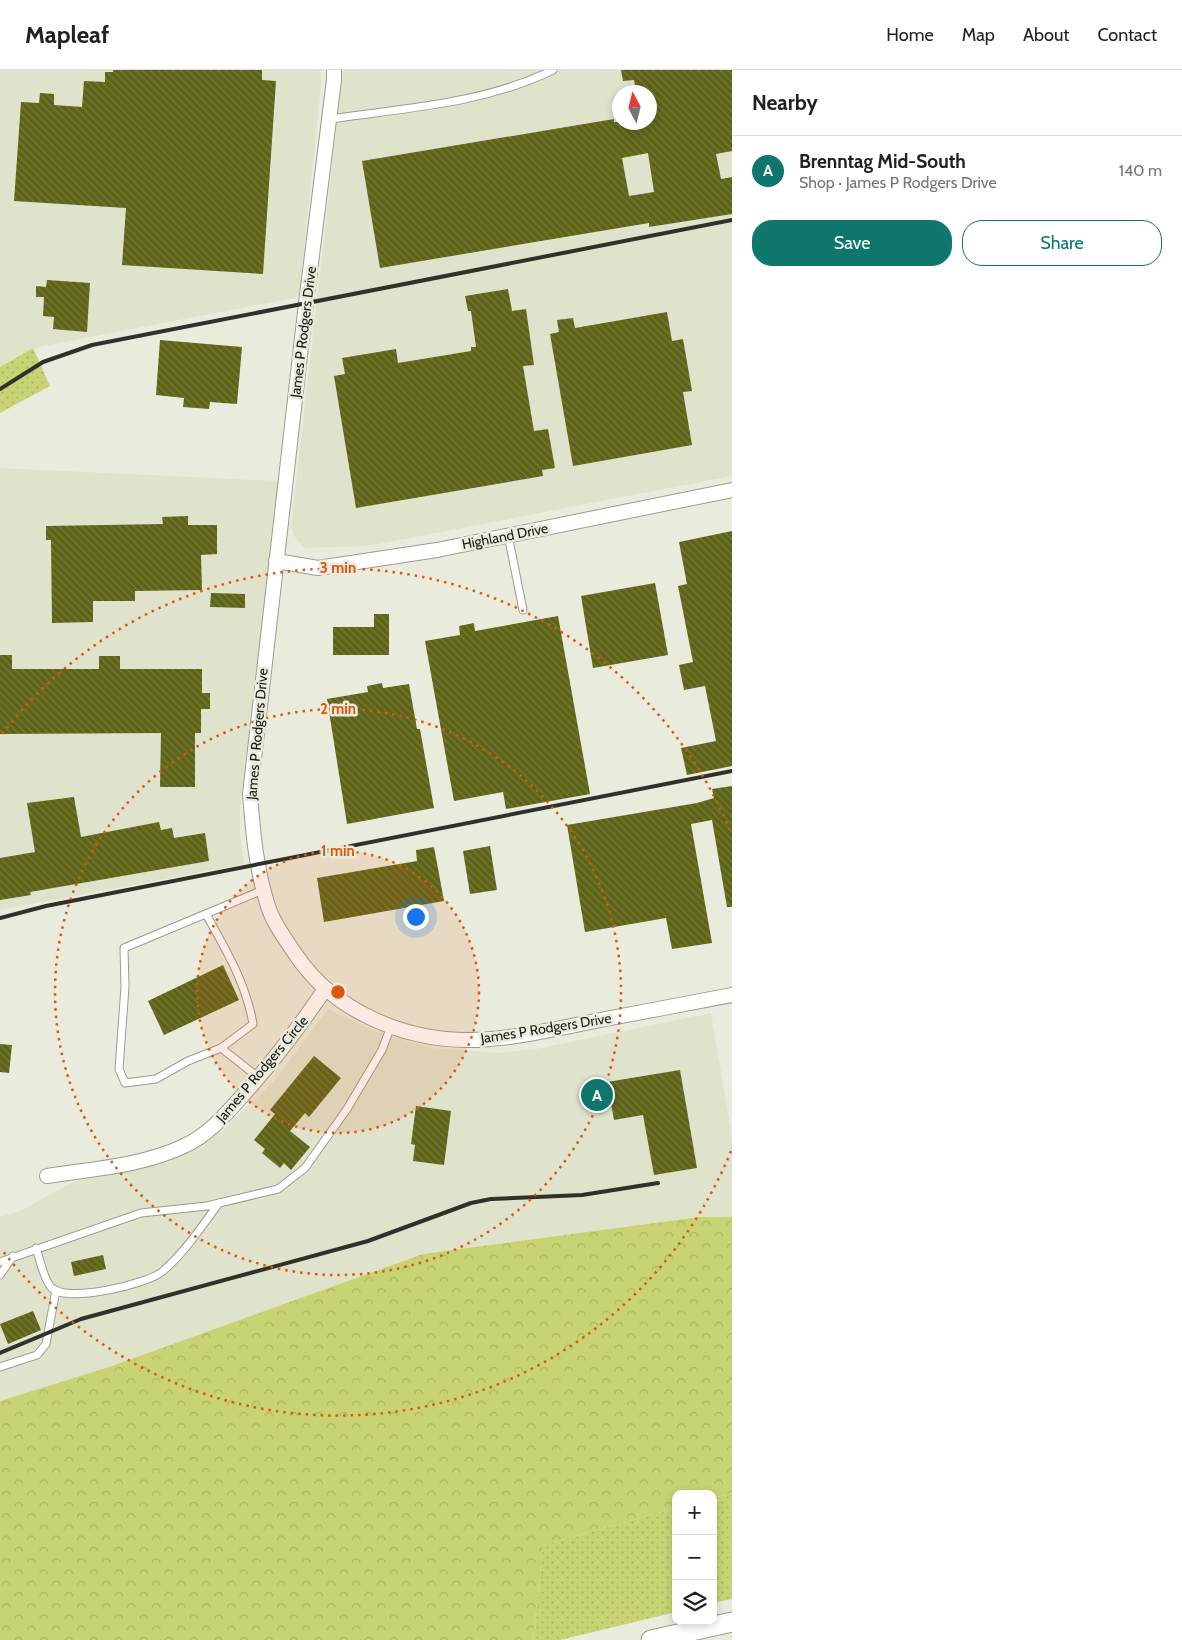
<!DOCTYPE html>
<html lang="en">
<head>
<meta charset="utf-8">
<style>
  :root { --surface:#fff; --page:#f2f2f2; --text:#202124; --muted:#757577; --line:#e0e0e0; --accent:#0f766e }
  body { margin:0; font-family:Cabin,sans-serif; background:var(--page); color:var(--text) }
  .controls { position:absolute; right:15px; bottom:15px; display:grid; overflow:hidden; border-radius:10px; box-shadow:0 2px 8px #0003 }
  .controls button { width:45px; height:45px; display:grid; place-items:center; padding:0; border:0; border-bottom:1px solid var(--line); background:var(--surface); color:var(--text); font:25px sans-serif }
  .compass { position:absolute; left:612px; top:15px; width:45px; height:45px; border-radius:50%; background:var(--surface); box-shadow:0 2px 8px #0003; rotate:353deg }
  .you { position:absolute; left:415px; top:846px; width:18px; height:18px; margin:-12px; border:4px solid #fff; border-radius:50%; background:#1a73e8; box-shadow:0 0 0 8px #1a73e833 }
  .badge { display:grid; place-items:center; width:32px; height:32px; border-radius:50%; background:var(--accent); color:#fff; font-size:16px; font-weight:700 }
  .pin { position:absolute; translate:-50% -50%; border:2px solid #fff; box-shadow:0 1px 5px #0006 }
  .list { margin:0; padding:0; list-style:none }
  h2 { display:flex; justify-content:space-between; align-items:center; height:65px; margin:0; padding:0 20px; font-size:21px }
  h2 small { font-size:16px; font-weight:400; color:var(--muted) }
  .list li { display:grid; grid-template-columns:32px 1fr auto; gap:15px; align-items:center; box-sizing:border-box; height:70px; padding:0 20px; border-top:1px solid var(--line) }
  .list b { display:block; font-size:19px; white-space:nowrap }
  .list p { margin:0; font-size:16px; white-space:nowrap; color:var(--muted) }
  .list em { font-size:16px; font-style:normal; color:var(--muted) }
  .actions { display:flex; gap:10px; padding:15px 20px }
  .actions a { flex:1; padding:11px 0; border:1px solid var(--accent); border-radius:20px; text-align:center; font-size:18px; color:var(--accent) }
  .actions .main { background:var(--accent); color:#fff }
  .icon { flex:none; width:28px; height:28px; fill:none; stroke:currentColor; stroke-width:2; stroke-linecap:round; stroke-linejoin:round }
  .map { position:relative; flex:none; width:732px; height:1570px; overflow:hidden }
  header { display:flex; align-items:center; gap:30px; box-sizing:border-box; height:70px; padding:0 25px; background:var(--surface); border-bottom:1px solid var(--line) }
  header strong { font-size:24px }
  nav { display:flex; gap:28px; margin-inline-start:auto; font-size:18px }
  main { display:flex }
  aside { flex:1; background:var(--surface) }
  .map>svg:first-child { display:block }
</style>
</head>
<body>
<header>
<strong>Mapleaf</strong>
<nav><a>Home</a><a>Map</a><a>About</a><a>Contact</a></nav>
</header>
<main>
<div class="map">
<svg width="732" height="1570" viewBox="0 0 732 1570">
  <defs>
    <pattern id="grass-dots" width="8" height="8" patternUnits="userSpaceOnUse" patternTransform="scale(1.25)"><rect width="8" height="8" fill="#c8d473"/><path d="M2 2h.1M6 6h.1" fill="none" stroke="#abb563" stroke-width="1.8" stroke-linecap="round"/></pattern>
    <pattern id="forest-crowns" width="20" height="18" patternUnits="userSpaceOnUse" patternTransform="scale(1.25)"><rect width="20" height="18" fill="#c8d473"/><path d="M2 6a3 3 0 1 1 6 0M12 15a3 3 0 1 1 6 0" fill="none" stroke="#abb563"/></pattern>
    <pattern id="building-back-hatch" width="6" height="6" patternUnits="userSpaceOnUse" patternTransform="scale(1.25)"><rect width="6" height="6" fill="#5d6416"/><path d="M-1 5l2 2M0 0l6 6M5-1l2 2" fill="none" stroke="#747a3e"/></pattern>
  </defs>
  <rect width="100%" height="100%" fill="#e9ecdc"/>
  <g fill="#dfe3cc" fill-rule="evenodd">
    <polygon points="0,0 320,0 321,16 299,227 33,278 0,297"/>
    <path d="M343 0H732V406L368 476 305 478 296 469 291 457ZM620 22H650V52H620Z"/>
    <polygon points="0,398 279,411 240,740 240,762 244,794 0,840"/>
    <polygon points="328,939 371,960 430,978 499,983 536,979 711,943 732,1067 732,1147 699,1147 423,1184 109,1297 0,1331 0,1147 20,1141 73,1112 167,1092 222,1061 276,1009"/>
  </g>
  <g fill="url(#grass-dots)">
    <polygon points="33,278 50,316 0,343 0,297"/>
    <polygon points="732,1423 732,1529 713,1533 713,1428"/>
    <polygon points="676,1438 676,1542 560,1570 533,1570 543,1475"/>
  </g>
  <polygon fill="url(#forest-crowns)" points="699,1147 732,1147 732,1423 713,1428 713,1424 676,1424 676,1438 543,1475 533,1570 0,1570 0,1331 109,1297 423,1184"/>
  <g fill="url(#building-back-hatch)" fill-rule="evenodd">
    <polygon points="113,0 262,0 262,10 276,11 263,204 122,195 126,138 14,131 21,32 39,33 40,23 54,24 54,35 82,37 84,11 105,12 105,2 113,2"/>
    <path d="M621 0H732V81L716 84 721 109 732 107V144L649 157V153L380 198 362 91 614 49V52H650V22H636L634 10 623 11ZM648 83 654 122 629 126 622 88Z"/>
    <polygon points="47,210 90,213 87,262 53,259 54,247 43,246 44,227 36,227 36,216 46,217"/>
    <polygon points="508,219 512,241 526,239 534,295 523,296 534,361 548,359 555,398 542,400 543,406 356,438 334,306 345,304 342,288 396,279 398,293 471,281 471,277 476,277 471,241 468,241 465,226"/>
    <polygon points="667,242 672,271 683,269 692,321 683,322 692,375 573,396 550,264 559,262 557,250 573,248 575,258"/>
    <polygon points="160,270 242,277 237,334 210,332 209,339 183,337 184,328 156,325"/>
    <polygon points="188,446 188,455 217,455 217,484 201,485 202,520 135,521 135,531 93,531 93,552 52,553 51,470 46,470 46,456 163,454 162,447"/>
    <polygon points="732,461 732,696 687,705 681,678 716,671 705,616 684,620 679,595 693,592 678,516 687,514 679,472"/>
    <polygon points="655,513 668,585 593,598 581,526"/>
    <polygon points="211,523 245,524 245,538 210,537"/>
    <polygon points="374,544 389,544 389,585 333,585 333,557 374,557"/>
    <polygon points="558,546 590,724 506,739 503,722 454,731 425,571 460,565 459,556 474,553 475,561"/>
    <polygon points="0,585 12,585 12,599 99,599 99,586 120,586 120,599 202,599 202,623 210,623 210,639 201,639 201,663 195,663 195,717 160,717 161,663 0,664"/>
    <polygon points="382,613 383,618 409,614 417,659 420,659 434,738 347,754 327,629 368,622 367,616"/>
    <polygon points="732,716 732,837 727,837 712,750 691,754 712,873 672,879 666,848 585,862 567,755 697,733 714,728 712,719"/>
    <polygon points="74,727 81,767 159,752 161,760 172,758 174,768 205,763 209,791 30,822 31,825 0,830 0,788 35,782 27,733"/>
    <polygon points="490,776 497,820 470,824 463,781"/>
    <polygon points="434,777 444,831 324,852 317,808 417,791 416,780"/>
    <polygon points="223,895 239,930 164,965 148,931"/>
    <polygon points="0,974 12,975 9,1003 0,1002"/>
    <polygon points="314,986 341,1008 309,1047 305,1043 290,1061 310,1077 291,1100 284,1093 280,1098 262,1083 265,1079 254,1070 275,1044 270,1040"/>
    <polygon points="680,1000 697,1098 654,1105 643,1045 614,1050 607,1012"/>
    <polygon points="416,1036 451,1041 444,1095 413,1091 415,1075 411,1074"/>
    <polygon points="103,1185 106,1199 74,1206 71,1192"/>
    <polygon points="33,1241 41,1260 8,1274 0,1254"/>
  </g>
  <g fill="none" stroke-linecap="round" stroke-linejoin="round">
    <g stroke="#9a9d8e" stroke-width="9">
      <g id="lane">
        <path d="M330 49C405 38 483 34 553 0"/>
        <polyline points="508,465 523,540"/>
        <path d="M206 844C226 880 246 913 253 954L221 978"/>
        <polyline points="258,1007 221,978 188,991 156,1009 125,1013 119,999 125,917 124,878 263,820"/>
        <path d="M36 1178C40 1189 43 1208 51 1217 64 1234 149 1214 163 1201 185 1182 202 1156 219 1133"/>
        <polyline points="0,1192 141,1143 207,1136 278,1119 305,1098 347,1039 382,980 391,956"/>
        <polyline points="0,1205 13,1186"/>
        <polyline points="0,1297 37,1285 46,1274 56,1220"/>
      </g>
    </g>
    <g stroke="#9a9d8e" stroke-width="16">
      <g id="street">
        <path d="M334 0V10L306 233 250 724C253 762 256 799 268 836 273 853 286 870 296 885 333 940 402 970 468 970 507 970 557 959 595 951 641 942 686 934 732 925"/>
        <polyline points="276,491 318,498 437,480 732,420"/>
        <path d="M47 1106C92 1099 142 1096 184 1076 212 1063 231 1038 251 1016 278 985 302 953 325 919"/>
      </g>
    </g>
    <g stroke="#9a9d8e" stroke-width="21">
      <polyline id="secondary" points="651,1570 732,1552"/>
    </g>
    <use href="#lane" stroke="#fff" stroke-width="7"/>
    <use href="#street" stroke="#fff" stroke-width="14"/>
    <use href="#secondary" stroke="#fff" stroke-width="19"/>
    <g stroke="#30312a" stroke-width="4">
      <polyline points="0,319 43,292 92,275 732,150"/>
      <polyline points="0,848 46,836 732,701"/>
      <polyline points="0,1283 81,1249 368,1171 471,1133 491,1129 582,1125 658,1113"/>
    </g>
  </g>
  <circle cx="338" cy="922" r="141" fill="#de560c" fill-opacity=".12"/>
  <g fill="none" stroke="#de560c" stroke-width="2.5" stroke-dasharray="2.5 5">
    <circle cx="338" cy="922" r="141"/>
    <circle cx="338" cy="922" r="283"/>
    <path d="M731 1081A424 424 0 0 1 2 1180M2 664A424 424 0 0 1 731 763"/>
  </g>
  <g text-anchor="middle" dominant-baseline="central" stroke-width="5" stroke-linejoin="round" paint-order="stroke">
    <g font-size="14" fill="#181913" stroke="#e9ecdc">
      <text transform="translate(303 262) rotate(-83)">James P Rodgers Drive</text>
      <text transform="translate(505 466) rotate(-11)">Highland Drive</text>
      <text transform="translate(257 664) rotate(-85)">James P Rodgers Drive</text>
      <text transform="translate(546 958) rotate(-9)">James P Rodgers Drive</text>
      <text transform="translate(262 999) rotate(-50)">James P Rodgers Circle</text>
    </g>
  </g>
  <circle cx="338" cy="922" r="8" fill="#de560c" stroke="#e9ecdc" stroke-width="2.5"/>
  <g font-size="15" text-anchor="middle" font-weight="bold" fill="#de560c" stroke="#e9ecdc" stroke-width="5" stroke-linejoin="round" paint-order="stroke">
    <text x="338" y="503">3 min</text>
    <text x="338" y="644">2 min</text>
    <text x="338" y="786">1 min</text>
  </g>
</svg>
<div class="controls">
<button>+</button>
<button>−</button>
<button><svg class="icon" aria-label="layers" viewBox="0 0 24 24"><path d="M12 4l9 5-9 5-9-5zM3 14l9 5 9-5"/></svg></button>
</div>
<svg class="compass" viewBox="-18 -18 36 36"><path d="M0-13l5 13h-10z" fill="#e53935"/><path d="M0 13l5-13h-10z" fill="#757577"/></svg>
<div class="you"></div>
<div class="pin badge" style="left:597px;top:1025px">A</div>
</div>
<aside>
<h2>Nearby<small></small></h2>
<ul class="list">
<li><span class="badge">A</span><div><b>Brenntag Mid-South</b><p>Shop · James P Rodgers Drive</p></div><em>140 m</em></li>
</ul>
<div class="actions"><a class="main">Save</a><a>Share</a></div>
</aside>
</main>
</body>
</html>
